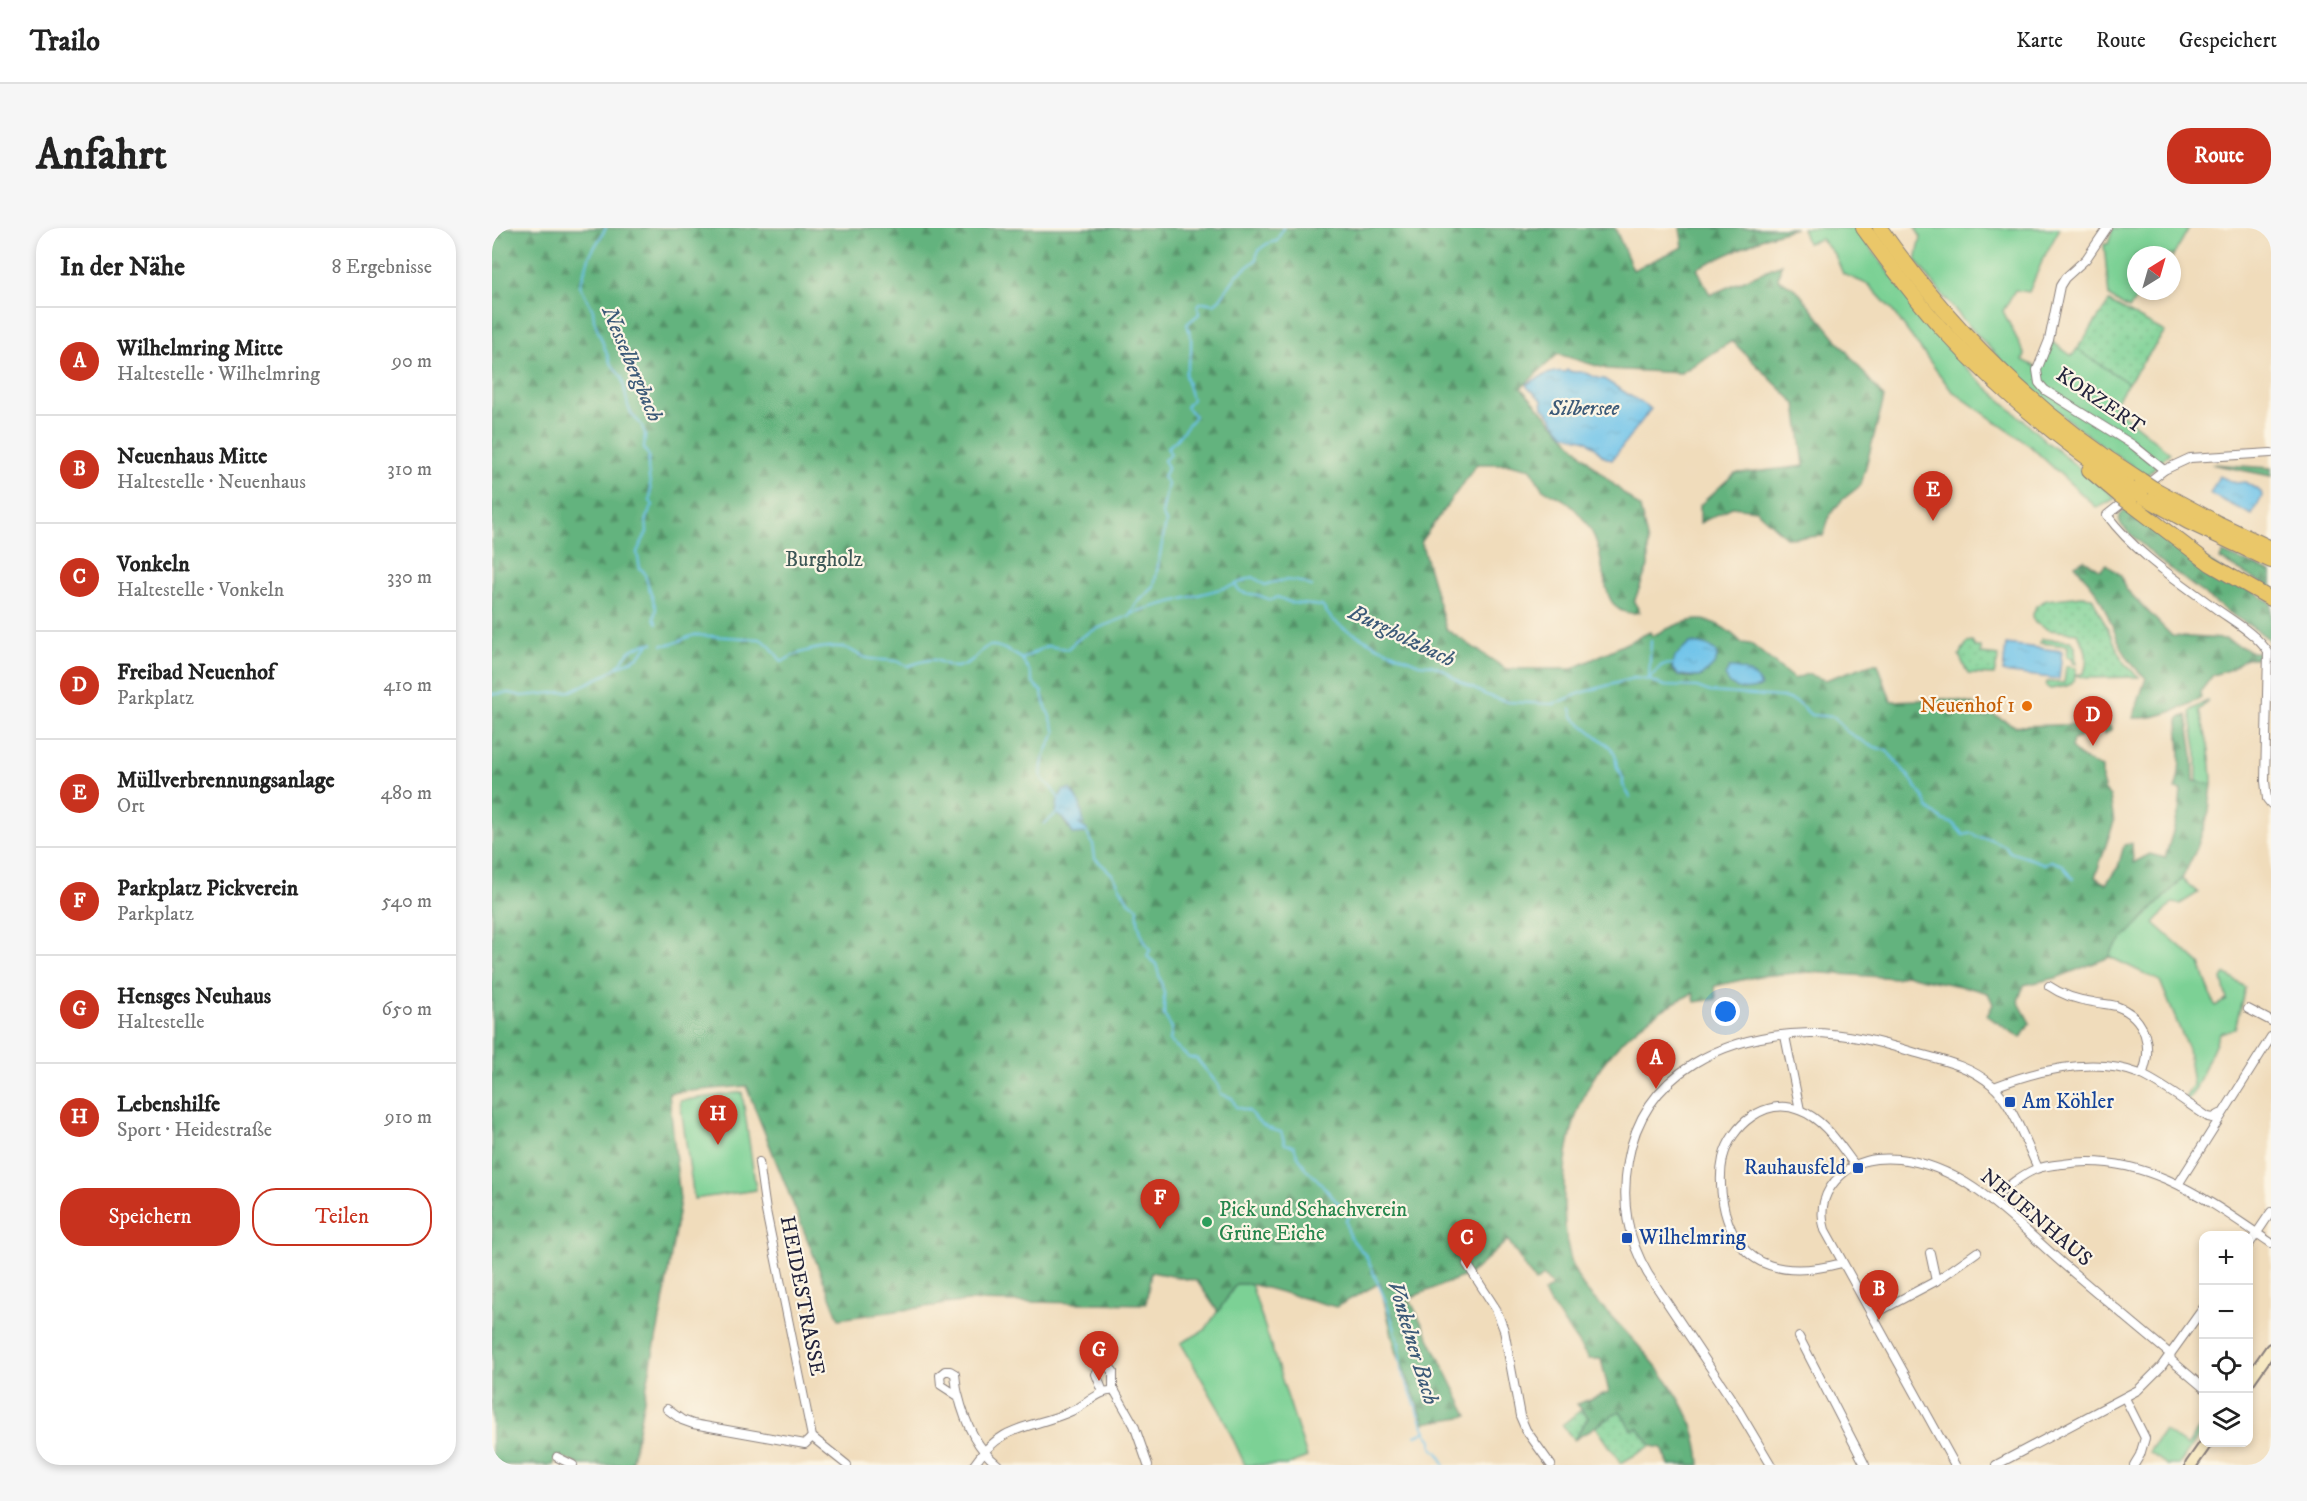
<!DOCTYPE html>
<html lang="de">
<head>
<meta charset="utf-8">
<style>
  :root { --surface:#fff; --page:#f6f6f6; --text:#222; --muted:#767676; --line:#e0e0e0; --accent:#c8321e }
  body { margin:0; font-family:"IM FELL DW Pica",serif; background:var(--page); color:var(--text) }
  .controls { position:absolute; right:18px; bottom:18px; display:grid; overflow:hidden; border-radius:12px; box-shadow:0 3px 9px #0003 }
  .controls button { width:54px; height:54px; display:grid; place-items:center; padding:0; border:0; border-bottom:2px solid var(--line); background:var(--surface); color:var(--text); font:30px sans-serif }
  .compass { position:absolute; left:1635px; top:18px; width:54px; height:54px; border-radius:50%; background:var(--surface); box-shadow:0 3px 9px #0003; rotate:37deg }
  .you { position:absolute; left:1234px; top:784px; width:21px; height:21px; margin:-15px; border:4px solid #fff; border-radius:50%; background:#1a73e8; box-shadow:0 0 0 9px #1a73e833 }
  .badge { display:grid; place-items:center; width:39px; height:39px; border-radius:50%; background:var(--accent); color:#fff; font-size:20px; font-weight:700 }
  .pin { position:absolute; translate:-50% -50px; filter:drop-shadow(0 2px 3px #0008) }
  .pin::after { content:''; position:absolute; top:32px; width:21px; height:18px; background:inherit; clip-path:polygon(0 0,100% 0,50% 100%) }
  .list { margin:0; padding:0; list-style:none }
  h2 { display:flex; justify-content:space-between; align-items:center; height:78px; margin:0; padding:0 24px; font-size:26px }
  h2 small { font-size:20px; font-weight:400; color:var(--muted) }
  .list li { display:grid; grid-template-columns:39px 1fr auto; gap:18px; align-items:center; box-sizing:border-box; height:108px; padding:0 24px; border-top:2px solid var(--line) }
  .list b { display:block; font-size:22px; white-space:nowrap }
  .list p { margin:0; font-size:20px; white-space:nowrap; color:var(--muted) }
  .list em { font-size:20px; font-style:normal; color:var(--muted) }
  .actions { display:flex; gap:12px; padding:18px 24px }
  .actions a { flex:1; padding:14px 0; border:2px solid var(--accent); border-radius:24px; text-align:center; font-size:21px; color:var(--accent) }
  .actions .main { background:var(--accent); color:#fff }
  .icon { flex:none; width:33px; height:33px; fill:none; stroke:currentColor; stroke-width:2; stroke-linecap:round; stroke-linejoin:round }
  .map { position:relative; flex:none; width:1779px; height:1237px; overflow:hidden; border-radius:24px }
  header { display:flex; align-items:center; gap:36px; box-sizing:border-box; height:84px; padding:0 30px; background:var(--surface); border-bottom:2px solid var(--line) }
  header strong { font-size:28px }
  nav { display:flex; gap:33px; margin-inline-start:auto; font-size:21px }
  .intro { display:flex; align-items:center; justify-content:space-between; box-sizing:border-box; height:144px; padding:0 36px }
  h1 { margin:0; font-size:42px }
  .button { padding:15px 27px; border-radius:24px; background:var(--accent); color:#fff; font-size:21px; font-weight:700 }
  main { display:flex; gap:36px; padding:0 36px }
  aside { flex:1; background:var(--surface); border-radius:24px; box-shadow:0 3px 9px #0003 }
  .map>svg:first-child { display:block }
</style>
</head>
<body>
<header>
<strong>Trailo</strong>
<nav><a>Karte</a><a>Route</a><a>Gespeichert</a></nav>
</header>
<div class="intro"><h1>Anfahrt</h1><a class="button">Route</a></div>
<main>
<aside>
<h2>In der Nähe<small>8 Ergebnisse</small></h2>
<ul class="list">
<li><span class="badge">A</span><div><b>Wilhelmring Mitte</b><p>Haltestelle · Wilhelmring</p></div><em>90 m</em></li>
<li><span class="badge">B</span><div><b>Neuenhaus Mitte</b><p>Haltestelle · Neuenhaus</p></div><em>310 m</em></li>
<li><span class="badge">C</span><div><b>Vonkeln</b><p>Haltestelle · Vonkeln</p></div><em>330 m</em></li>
<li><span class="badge">D</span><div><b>Freibad Neuenhof</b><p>Parkplatz</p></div><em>410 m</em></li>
<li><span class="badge">E</span><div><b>Müllverbrennungsanlage</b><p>Ort</p></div><em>480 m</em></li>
<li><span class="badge">F</span><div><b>Parkplatz Pickverein</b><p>Parkplatz</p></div><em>540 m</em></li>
<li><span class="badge">G</span><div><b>Hensges Neuhaus</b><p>Haltestelle</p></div><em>650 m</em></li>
<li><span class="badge">H</span><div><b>Lebenshilfe</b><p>Sport · Heidestraße</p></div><em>910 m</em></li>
</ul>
<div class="actions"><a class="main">Speichern</a><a>Teilen</a></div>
</aside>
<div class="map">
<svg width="1779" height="1237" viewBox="0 0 1779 1237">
  <defs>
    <pattern id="forest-firs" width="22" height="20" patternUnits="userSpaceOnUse" patternTransform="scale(1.5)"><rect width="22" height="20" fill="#64b37e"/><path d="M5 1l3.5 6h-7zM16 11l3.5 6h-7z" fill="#529168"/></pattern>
    <pattern id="park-dots" width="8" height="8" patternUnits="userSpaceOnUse" patternTransform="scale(1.5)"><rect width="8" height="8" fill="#7bd195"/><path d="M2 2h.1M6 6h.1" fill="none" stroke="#6ab381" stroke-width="1.8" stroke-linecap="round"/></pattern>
    <pattern id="water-ripples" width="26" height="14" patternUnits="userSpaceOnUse" patternTransform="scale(1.5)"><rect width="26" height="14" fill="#6dc3ea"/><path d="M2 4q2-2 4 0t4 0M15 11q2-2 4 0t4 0" fill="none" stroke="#5ea7ca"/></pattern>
  </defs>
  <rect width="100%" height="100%" fill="#fcf5e5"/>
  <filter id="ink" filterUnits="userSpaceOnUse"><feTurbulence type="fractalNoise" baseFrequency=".0167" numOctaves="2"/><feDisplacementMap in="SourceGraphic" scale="12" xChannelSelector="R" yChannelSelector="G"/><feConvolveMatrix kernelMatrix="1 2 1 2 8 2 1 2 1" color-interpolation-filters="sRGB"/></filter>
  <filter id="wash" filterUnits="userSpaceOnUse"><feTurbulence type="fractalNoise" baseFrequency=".008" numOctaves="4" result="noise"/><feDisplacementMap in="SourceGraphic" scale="24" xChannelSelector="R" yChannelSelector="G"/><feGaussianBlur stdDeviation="1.35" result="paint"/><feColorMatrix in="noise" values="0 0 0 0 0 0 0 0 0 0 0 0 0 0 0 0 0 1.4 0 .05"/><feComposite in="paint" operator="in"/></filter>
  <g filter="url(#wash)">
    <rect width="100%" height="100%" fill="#f0dcbb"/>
    <g fill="#7bd195" stroke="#4e7a68" stroke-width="1.5">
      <polygon points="1310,0 1363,0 1455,119 1476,142 1555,214 1624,270 1605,280 1538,218 1459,162 1399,81 1377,57 1351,46 1343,27 1329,11 1315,15"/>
      <path d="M1423 0H1568L1551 31 1537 64 1523 62 1511 83 1533 127 1531 132 1548 141 1559 113 1580 128 1585 121 1636 155 1621 178 1678 225 1654 248C1628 229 1601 212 1576 192 1519 146 1467 91 1424 33L1429 9Z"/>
      <polygon points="1621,0 1697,0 1680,30 1680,27 1644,27 1644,63 1650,63 1637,81 1617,69 1612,16 1616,16"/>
      <polygon points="1549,411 1579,413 1583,418 1584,436 1581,435 1581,430 1575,429 1576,418 1548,415"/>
      <path d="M1574 438 1584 440C1584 461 1573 458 1558 461L1554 458 1555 454 1572 455Z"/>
      <path d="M1716 472 1707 483C1715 508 1720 530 1720 556L1705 554V526L1698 483Z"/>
      <polygon points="1690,651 1706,665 1688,676 1680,675 1662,695 1708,736 1723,778 1735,772 1730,751 1733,746 1753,759 1743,801 1728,805 1703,862 1696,872 1693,870 1701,857 1696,821 1668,753 1618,729 1618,723"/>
      <polygon points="250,864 264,962 202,971 188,873"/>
      <polygon points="744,1056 759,1056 815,1229 795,1237 753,1237 728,1183 689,1115 713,1102"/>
      <polygon points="1711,1195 1711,1201 1687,1237 1675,1237 1657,1224 1672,1202 1695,1218"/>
    </g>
    <g fill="url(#forest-firs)" stroke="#436a5c" stroke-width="1.5" fill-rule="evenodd">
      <path d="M0 0H1123L1141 42 1191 19 1188 0H1304L1276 8 1205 40 1218 67 1289 36 1286 51 1304 61 1392 170 1369 257 1350 272 1338 287 1331 308 1295 310 1264 282 1240 279 1208 295V277L1243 245 1262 244 1312 238 1304 176 1240 113 1189 145 1115 141 1066 126 1029 160 1100 237 1148 280 1156 315V338L1142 374 1148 384C1108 393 1114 340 1105 316 1100 300 1085 281 1072 272 1066 268 1057 266 1051 261 1046 256 1043 247 1039 241L1017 236H985L929 313 954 401 1014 441H1080L1158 404 1160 408C1199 389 1217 382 1250 415L1259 416 1302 451 1315 446 1333 452 1379 436H1386L1399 473 1455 471 1480 476 1523 498 1615 496 1620 501 1613 506 1609 500 1581 512 1579 520 1591 531 1610 540V553L1613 563 1618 568 1622 594 1603 649 1614 656 1626 639 1632 617 1640 615 1641 635 1658 626 1673 630 1687 583 1689 562 1683 561C1691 540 1687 514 1686 493L1687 490 1695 487 1701 527 1702 553 1720 556 1717 584 1705 620 1690 651 1619 723 1618 729 1564 750 1532 757 1526 773 1538 795 1529 810 1495 788 1501 776 1496 765C1469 756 1441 755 1414 746L1404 750 1317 744 1267 748 1223 758 1224 771 1203 774 1201 765C1109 809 1069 879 1072 979 1073 1005 1076 1037 1091 1058 1098 1068 1108 1076 1116 1085 1155 1127 1206 1175 1208 1237H1177L1170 1220 1159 1218 1146 1200 1140 1203 1128 1183 1082 1212 1096 1189 1085 1176 1117 1164 1109 1131H1097L1051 1065 1060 1058 1052 1048 1043 1054 1016 1012 978 1046 917 1070 976 1188 933 1195 903 1120 888 1055 844 1079 759 1056H744L726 1084 705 1053 659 1044 654 1076 476 1073 347 1091 254 858 177 865 188 972 171 1076 139 1237H88L64 1227 62 1237H0ZM1198 415 1210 448C1200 450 1189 451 1181 443L1183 429ZM582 565C586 576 592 584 586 595L594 602 585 605 577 601 568 587Z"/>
      <polygon points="1720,236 1779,240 1779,248 1719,236"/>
      <path d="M1636 279 1779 375V418L1775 410 1766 403 1737 385 1668 333 1630 298C1624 289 1629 284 1636 279Z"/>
      <polygon points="1731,325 1779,344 1779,361 1728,331"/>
      <path d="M1592 332 1608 342 1614 336 1629 348 1633 360 1680 408 1733 411 1760 424 1773 425 1772 430H1754L1739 441 1721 447 1708 464 1709 470C1688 482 1665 491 1641 490L1654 450C1626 428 1623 397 1606 367 1600 356 1590 347 1583 337Z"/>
    </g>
    <g fill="url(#park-dots)" stroke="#4e7a68" stroke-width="1.5">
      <polygon points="1617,74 1673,104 1636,155 1585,121"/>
      <path d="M1590 368 1600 369 1633 436 1647 449 1593 450 1584 447 1592 445C1597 429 1594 418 1585 405L1557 402 1543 395 1540 389 1544 378 1554 372Z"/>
      <polygon points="1480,414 1483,419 1489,419 1489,426 1507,428 1502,447 1476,446 1467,427 1475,415"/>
      <polygon points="1089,1182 1096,1189 1082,1212 1070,1197"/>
      <polygon points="1128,1183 1139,1202 1146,1200 1159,1218 1129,1235 1104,1199"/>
    </g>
    <g fill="url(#water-ripples)" stroke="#487292" stroke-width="1.5">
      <path d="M1075 142C1081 145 1082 144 1089 144 1097 144 1103 152 1112 151L1159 181 1120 232C1108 230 1104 218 1094 212 1087 209 1079 210 1072 205 1063 198 1062 189 1051 180L1050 172 1035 159V156C1045 150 1062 141 1073 144Z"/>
      <polygon points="1727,248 1744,255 1753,254 1769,264 1770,268 1760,287 1718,266"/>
      <path d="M1198 415C1230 417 1234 432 1207 449L1187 447 1180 440 1183 429Z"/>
      <polygon points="1514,416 1570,423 1567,451 1511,444"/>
      <path d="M1237 440C1249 439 1266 447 1269 459 1254 463 1240 464 1233 448Z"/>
      <polygon points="578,561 588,576 592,596 587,596 595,602 594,605 581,606 572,591 564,586 566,570 572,562"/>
    </g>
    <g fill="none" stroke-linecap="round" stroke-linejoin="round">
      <g stroke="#6dc3ea" stroke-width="2">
        <path d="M114 0 98 27 88 57 101 82 102 92 118 134 130 150 136 178 140 187 149 196 153 206 152 221 157 228C153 242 161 258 158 273L161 277 154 290 155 304 145 324 148 340 152 344 164 381 162 390 165 396"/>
        <path d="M744 356 761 349 773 357C790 351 804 350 820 359"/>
        <path d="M637 389 645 375 662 359 674 294 670 286 676 256 671 249 676 239 672 232 679 226 675 220 684 212 703 188 694 179 700 171 693 147 699 125V109L695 96 707 86 706 78 708 75 712 74 722 76 728 71 745 47 764 32C764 21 775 14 785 13L791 0"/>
        <path d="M170 417C185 417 189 411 202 407L268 411 277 417 290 434C305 423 331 418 349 419 359 420 366 428 375 430 391 434 401 429 416 438 424 436 436 430 443 432 451 434 457 440 465 439 497 432 483 400 530 431L555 418 576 421C593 400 624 396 646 383L743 357C749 367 755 365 765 367 770 368 774 371 780 372L785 369 800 375 830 378 839 390 850 399 887 419 927 436 939 437 952 442 965 452 994 467 1016 474 1062 476 1089 465 1142 450 1157 452 1173 458 1205 459 1218 464 1290 469 1305 474 1319 487 1342 489 1354 503 1377 517 1395 523 1418 550 1432 570 1436 580 1451 592 1462 596 1471 607 1480 605 1485 609 1498 611 1513 618 1518 624 1539 631 1553 636 1559 633 1571 637 1578 648 1582 651"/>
        <path d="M530 431 538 444 541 455 550 464 552 474 564 504C556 520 547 533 550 551L558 558 568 572"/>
        <polyline points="126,439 146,429 157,416"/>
        <polyline points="1157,451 1170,437 1181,436"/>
        <polyline points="1157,452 1159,413"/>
        <polyline points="0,466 18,465 30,468 79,463 117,445 128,436 137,423 152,416 161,415"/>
        <polyline points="1079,481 1082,490 1118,519 1123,527 1125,540 1131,550 1131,557 1138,569"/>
        <polyline points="552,596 564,586"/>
        <path d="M594 603 601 616 603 630 621 647 636 673 646 680C644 695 650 710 658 722L655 728 664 736 672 765V787L680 800 678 813 697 830H704L727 858 729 866 740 870 744 879 757 883C767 896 772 900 789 904L793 916 802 918C804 928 811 933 814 942 831 952 839 973 856 983L857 989 854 992 857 1008 874 1028 895 1076 907 1115 909 1141 935 1206 940 1212V1219L947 1226 952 1237"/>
        <polyline points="924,1208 935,1203"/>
      </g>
    </g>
  </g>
  <g filter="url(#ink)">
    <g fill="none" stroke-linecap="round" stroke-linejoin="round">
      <g stroke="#897f7b" stroke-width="10">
        <g id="minor">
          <polyline points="1615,0 1594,31 1573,50 1568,58 1557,112 1545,142 1547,155 1553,162 1641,217 1672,242"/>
          <polyline points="1653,257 1672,242 1698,230 1779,225"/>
          <path d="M1634 272 1615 287C1643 325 1685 352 1723 380 1741 393 1763 405 1776 424L1773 553 1775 571 1779 576"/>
          <path d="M1557 758C1570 767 1586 772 1601 774 1609 776 1617 776 1624 778 1655 789 1661 820 1650 847"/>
          <polyline points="1756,781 1779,793"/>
          <polyline points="1293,808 1308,882"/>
          <path d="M1502 859C1546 842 1603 828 1648 846 1669 855 1696 876 1716 889L1721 890 1728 886"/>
          <polyline points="267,934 274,983 320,1209 355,1237"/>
          <polyline points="1687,955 1779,809"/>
          <path d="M1499 973C1513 961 1527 948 1544 941 1552 938 1562 937 1571 936 1651 923 1716 972 1779 1015"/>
          <polyline points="1756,1018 1779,984"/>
          <polyline points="1438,1025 1444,1053 1485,1024"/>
          <path d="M1350 1035C1297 1049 1249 1044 1233 984 1229 967 1227 948 1231 930 1239 897 1274 869 1307 882 1332 891 1347 916 1362 936"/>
          <polyline points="975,1036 1004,1081 1012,1102 1028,1188 1034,1202 1059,1237"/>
          <polyline points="1380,1087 1444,1053"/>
          <polyline points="1307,1109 1373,1237"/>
          <polyline points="611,1164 604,1146 608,1139 615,1137 621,1143 621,1160 642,1197 656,1237"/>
          <path d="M466 1168 449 1157 448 1147 453 1143H458L463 1146C464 1153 464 1159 466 1166 472 1191 484 1220 506 1237"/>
          <polyline points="1633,1170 1653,1210 1648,1227 1642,1237"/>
          <polyline points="175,1181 190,1192 201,1196 313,1216 320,1209"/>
          <polyline points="65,1229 81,1237"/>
          <path d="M482 1237C510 1194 542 1201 582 1182 594 1177 609 1160 623 1163"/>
          <path d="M1279 1237 1244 1178 1156 1046C1135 1010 1129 975 1136 933 1151 843 1235 806 1319 805 1354 805 1388 814 1421 824 1449 832 1477 837 1500 857 1520 875 1534 915 1546 940"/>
          <path d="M1463 1237 1333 1002C1327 982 1332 963 1348 948 1365 932 1383 929 1407 931 1474 938 1521 992 1569 1034 1605 1065 1641 1095 1678 1126L1679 1132 1712 1160"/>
          <polyline points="1504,1237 1646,1162 1669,1139 1712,1079"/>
        </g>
      </g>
      <g stroke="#897f7b" stroke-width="14">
        <g id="secondary">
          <polyline points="1756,1154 1779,1121"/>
          <polyline points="1699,1237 1715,1214"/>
        </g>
      </g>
      <g stroke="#897f7b" stroke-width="16">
        <g id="trunk">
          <path d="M1371 0C1396 34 1421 69 1450 101 1506 162 1569 214 1638 260"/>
          <path d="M1388 0C1459 101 1544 186 1649 252"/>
          <polyline points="1597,242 1628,268"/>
          <polyline points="1661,260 1726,295 1779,320"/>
          <polyline points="1650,268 1696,294 1779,333"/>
          <polyline points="1639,276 1718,336 1779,371"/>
        </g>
      </g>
      <use href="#minor" stroke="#fff" stroke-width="8"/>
      <use href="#secondary" stroke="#f7e9c3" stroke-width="10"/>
      <use href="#trunk" stroke="#eac769" stroke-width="14"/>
      <g stroke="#897f7b" stroke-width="16" stroke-linecap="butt">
        <g id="trunk-bridge">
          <polyline points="1649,252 1661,260"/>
          <polyline points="1638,260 1650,268"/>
          <polyline points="1628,268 1639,276"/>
        </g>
      </g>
      <use href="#trunk-bridge" stroke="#eac769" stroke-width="14"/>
    </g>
  </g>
  <circle fill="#e8710a" stroke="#fcf5e5" stroke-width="2" cx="1535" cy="478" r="6"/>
  <g fill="#1a4fb4" stroke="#fcf5e5" stroke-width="2">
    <rect x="1512" y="868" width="12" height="12" rx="3"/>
    <rect x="1360" y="934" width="12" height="12" rx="3"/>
    <rect x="1129" y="1004" width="12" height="12" rx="3"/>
  </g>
  <circle fill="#2e9e5b" stroke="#fcf5e5" stroke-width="2" cx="715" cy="994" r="6"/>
  <g text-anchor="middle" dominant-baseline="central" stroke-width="4.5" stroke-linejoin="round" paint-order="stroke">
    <g font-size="21" fill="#22223b" stroke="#fcf5e5">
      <text transform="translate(1608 173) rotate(34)">KORZERT</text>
      <text transform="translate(1544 990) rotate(40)">NEUENHAUS</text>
      <text transform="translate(310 1068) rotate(79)">HEIDESTRASSE</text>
    </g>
    <g font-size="21" fill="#3d5756" stroke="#fcf5e5">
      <text x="332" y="332">Burgholz</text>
    </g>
    <g font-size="21" fill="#c56008" stroke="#fcf5e5" text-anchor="end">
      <text x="1523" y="478">Neuenhof 1</text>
    </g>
    <g font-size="21" fill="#164399" stroke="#fcf5e5" text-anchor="start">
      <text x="1530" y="874">Am Köhler</text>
      <text x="1354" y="940" text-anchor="end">Rauhausfeld</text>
      <text x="1147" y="1010">Wilhelmring</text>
    </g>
    <g font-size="21" fill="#27864d" stroke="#fcf5e5" text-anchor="start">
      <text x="727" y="982">Pick und Schachverein<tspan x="727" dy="24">Grüne Eiche</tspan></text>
    </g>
    <g font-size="22" font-style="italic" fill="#3c5a78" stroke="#fcf5e5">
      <text transform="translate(140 136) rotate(67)">Nesselbergbach</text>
      <text x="1092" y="180">Silbersee</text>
      <text transform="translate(910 408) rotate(26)">Burgholzbach</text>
      <text transform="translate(921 1115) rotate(73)">Vonkelner Bach</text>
    </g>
  </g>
</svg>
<div class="controls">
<button>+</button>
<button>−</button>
<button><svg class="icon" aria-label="locate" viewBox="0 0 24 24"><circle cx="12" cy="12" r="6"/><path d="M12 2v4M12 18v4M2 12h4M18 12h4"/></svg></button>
<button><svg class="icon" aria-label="layers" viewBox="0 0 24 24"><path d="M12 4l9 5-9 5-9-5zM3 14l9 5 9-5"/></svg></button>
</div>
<svg class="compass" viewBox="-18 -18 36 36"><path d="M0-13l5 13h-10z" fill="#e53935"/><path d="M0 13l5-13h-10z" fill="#767676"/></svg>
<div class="you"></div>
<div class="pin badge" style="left:1164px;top:861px">A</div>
<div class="pin badge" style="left:1387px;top:1092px">B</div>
<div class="pin badge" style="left:975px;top:1041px">C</div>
<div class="pin badge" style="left:1601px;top:518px">D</div>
<div class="pin badge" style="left:1441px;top:293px">E</div>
<div class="pin badge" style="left:668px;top:1001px">F</div>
<div class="pin badge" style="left:607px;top:1153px">G</div>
<div class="pin badge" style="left:226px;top:917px">H</div>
</div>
</main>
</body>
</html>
